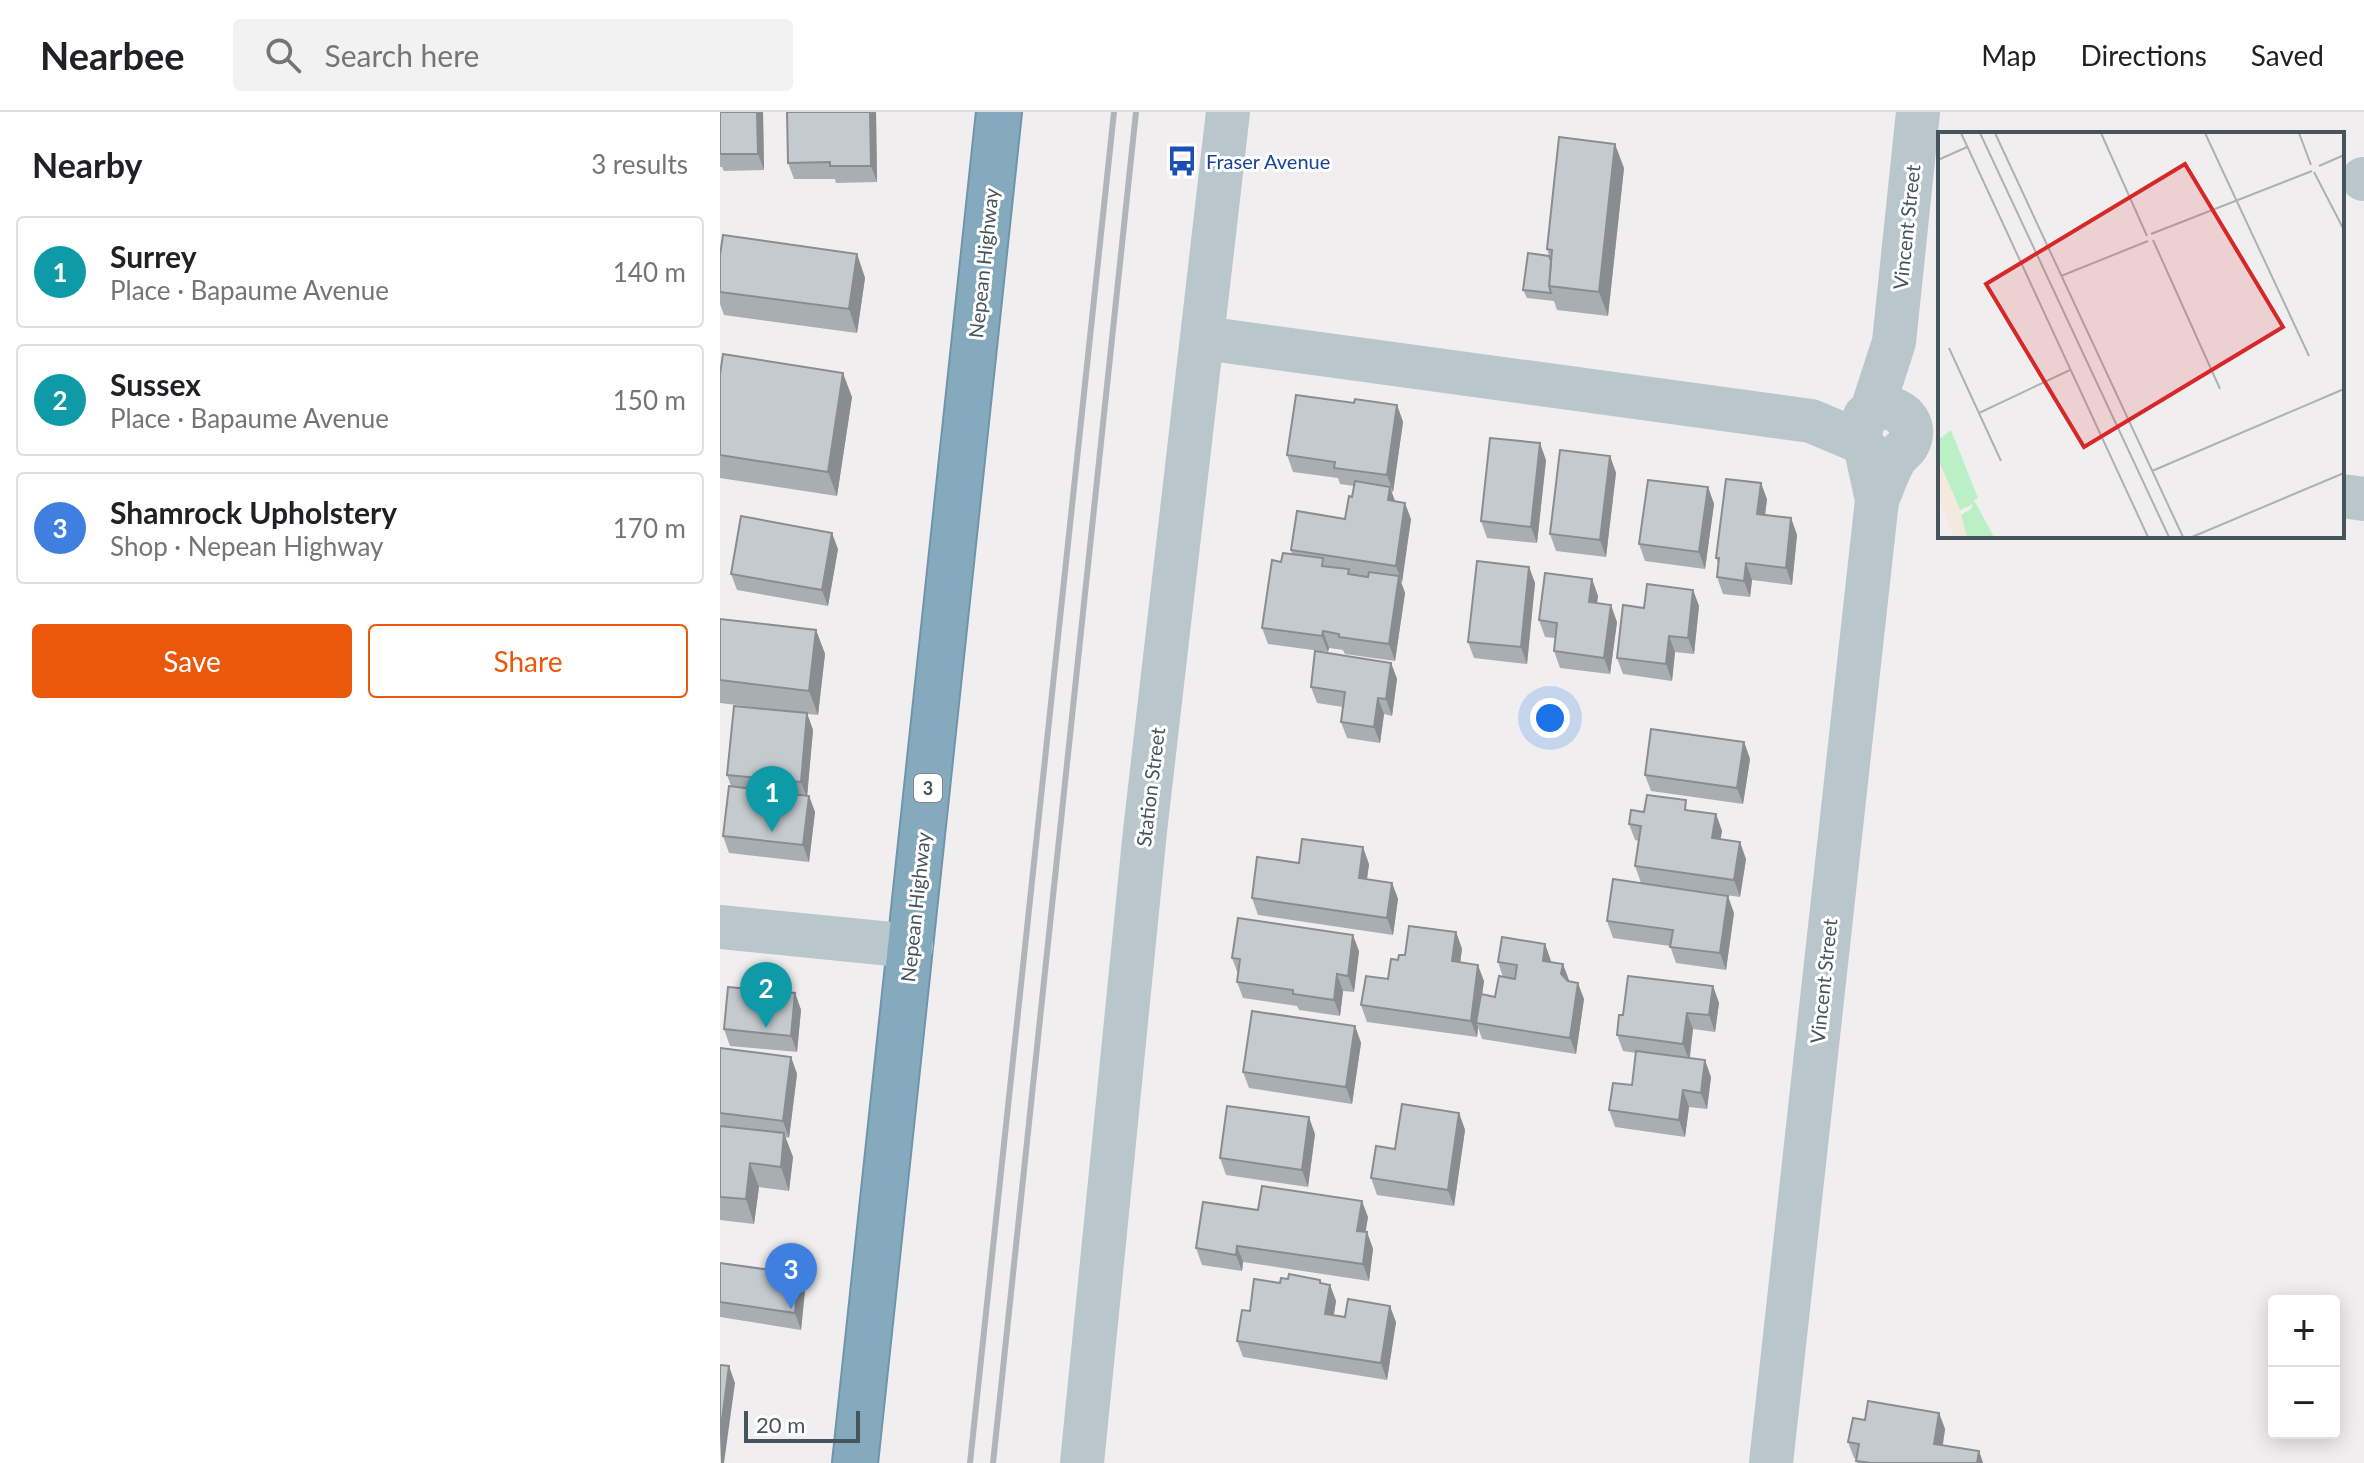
<!DOCTYPE html>
<html lang="en">
<head>
<meta charset="utf-8">
<style>
  :root { --surface:#fff; --page:#f2f2f2; --text:#202124; --muted:#757577; --line:#e0e0e0; --accent:#ea580c }
  body { margin:0; font-family:Lato,sans-serif; background:var(--page); color:var(--text) }
  .controls { position:absolute; right:24px; bottom:24px; display:grid; overflow:hidden; border-radius:8px; box-shadow:0 4px 20px #0003 }
  .controls button { width:72px; height:72px; display:grid; place-items:center; padding:0; border:0; border-bottom:2px solid var(--line); background:var(--surface); color:var(--text); font:40px sans-serif }
  .scale { position:absolute; left:24px; bottom:20px; width:116px; box-sizing:border-box; padding-left:8px; border:4px solid #46555c; border-top:0; font-size:22px; line-height:28px; white-space:nowrap; color:#46555c; -webkit-text-stroke:6px #fff; paint-order:stroke }
  .you { position:absolute; left:830px; top:606px; width:28px; height:28px; margin:-20px; border:6px solid #fff; border-radius:50%; background:#1a73e8; box-shadow:0 0 0 12px #1a73e833 }
  .badge { display:grid; place-items:center; width:52px; height:52px; border-radius:50%; background:var(--accent); color:#fff; font-size:26px; font-weight:700 }
  .pin { position:absolute; translate:-50% -66px; filter:drop-shadow(0 2px 4px #0008) }
  .pin::after { content:''; position:absolute; top:42px; width:28px; height:24px; background:inherit; clip-path:polygon(0 0,100% 0,50% 100%) }
  .list { margin:0; padding:0; list-style:none }
  h2 { display:flex; justify-content:space-between; align-items:center; height:104px; margin:0; padding:0 32px; font-size:34px }
  h2 small { font-size:26px; font-weight:400; color:var(--muted) }
  .list li { display:grid; grid-template-columns:52px 1fr auto; gap:24px; align-items:center; box-sizing:border-box; height:112px; margin:0 16px 16px; padding:0 16px; border:2px solid var(--line); border-radius:8px }
  .list b { display:block; font-size:30px; white-space:nowrap }
  .list p { margin:0; font-size:26px; white-space:nowrap; color:var(--muted) }
  .list em { font-size:26px; font-style:normal; color:var(--muted) }
  .actions { display:flex; gap:16px; padding:24px 32px }
  .actions a { flex:1; padding:18px 0; border:2px solid var(--accent); border-radius:8px; text-align:center; font-size:28px; color:var(--accent) }
  .actions .main { background:var(--accent); color:#fff }
  .icon { flex:none; width:44px; height:44px; fill:none; stroke:currentColor; stroke-width:2; stroke-linecap:round; stroke-linejoin:round }
  .map { position:relative; flex:none; width:1644px; height:1351px; overflow:hidden }
  header { display:flex; align-items:center; gap:48px; box-sizing:border-box; height:112px; padding:0 40px; background:var(--surface); border-bottom:2px solid var(--line) }
  header strong { font-size:38px }
  nav { display:flex; gap:44px; margin-inline-start:auto; font-size:28px }
  .search { width:560px; height:72px; background:var(--page); display:flex; align-items:center; gap:20px; box-sizing:border-box; padding:0 28px; border-radius:8px; color:var(--muted); font-size:30px }
  main { display:flex }
  aside { flex:1; background:var(--surface) }
  .map>svg:first-child { display:block }
</style>
</head>
<body>
<header>
<strong>Nearbee</strong>
<div class="search"><svg class="icon" aria-label="search" viewBox="0 0 24 24"><circle cx="10" cy="10" r="6"/><path d="M15 15l6 6"/></svg>Search here</div>
<nav><a>Map</a><a>Directions</a><a>Saved</a></nav>
</header>
<main>
<aside>
<h2>Nearby<small>3 results</small></h2>
<ul class="list">
<li><span class="badge" style="background:#0f9aa8">1</span><div><b>Surrey</b><p>Place · Bapaume Avenue</p></div><em>140 m</em></li>
<li><span class="badge" style="background:#0f9aa8">2</span><div><b>Sussex</b><p>Place · Bapaume Avenue</p></div><em>150 m</em></li>
<li><span class="badge" style="background:#3f7fe0">3</span><div><b>Shamrock Upholstery</b><p>Shop · Nepean Highway</p></div><em>170 m</em></li>
</ul>
<div class="actions"><a class="main">Save</a><a>Share</a></div>
</aside>
<div class="map">
<svg width="1644" height="1351" viewBox="0 0 1644 1351">
  <rect width="100%" height="100%" fill="#f1eeef"/>
  <g fill="none" stroke-linecap="round" stroke-linejoin="round">
    <g stroke="#7095aa" stroke-width="48">
      <polyline id="highway" points="135,1351 279,0"/>
    </g>
    <g stroke="#b9c6cc" stroke-width="44">
      <polyline points="1643,67 1644,67"/>
      <polyline points="483,226 1091,309 1141,330"/>
      <polyline points="1152,298 1174,230 1198,0"/>
      <path d="M1140 320 1145 304 1160 295C1180 295 1199 311 1188 332 1185 338 1179 341 1175 347 1168 359 1163 374 1157 388"/>
      <polyline points="1622,384 1644,387"/>
      <polyline points="0,815 191,834"/>
      <polyline points="362,1351 425,719 508,0"/>
      <polyline points="1051,1351 1157,388 1146,337"/>
    </g>
    <use href="#highway" stroke="#85aabe" stroke-width="44"/>
    <g stroke="#b0b5b9" stroke-width="6">
      <polyline points="250,1351 394,0"/>
      <polyline points="273,1351 416,0"/>
    </g>
  </g>
  <g fill="#a9aeb1">
    <polygon points="0,0 43,0 44,58 4,59 2,55 0,55"/>
    <polygon points="67,0 156,0 157,70 116,71 115,67 74,67 68,51"/>
    <polygon points="904,56 888,204 837,198 834,189 807,186 803,178 829,144 827,137"/>
    <polygon points="137,142 145,166 137,221 4,203 0,192 0,143"/>
    <polygon points="0,262 132,285 117,384 0,366"/>
    <polygon points="634,291 677,293 683,310 673,380 671,379 675,389 691,407 681,471 685,481 675,549 625,542 623,538 609,536 608,540 548,532 542,516 561,450 572,442 571,438 625,407 632,385 634,374 620,372 618,366 573,360 567,343"/>
    <polygon points="890,344 896,361 886,445 836,439 830,422"/>
    <polygon points="826,348 817,431 767,426 761,409"/>
    <polygon points="988,375 994,392 985,457 925,449 919,432"/>
    <polygon points="1047,387 1045,403 1071,406 1077,423 1072,473 1032,468 1030,485 1003,482 997,465 999,453 996,446"/>
    <polygon points="118,437 108,494 17,478 11,462"/>
    <polygon points="809,455 815,471 807,552 754,546 748,530"/>
    <polygon points="872,467 878,484 877,491 897,510 890,562 840,556 834,539 835,526 825,525 819,508"/>
    <polygon points="973,478 979,494 974,542 955,540 952,569 903,562 897,546"/>
    <polygon points="0,507 96,518 105,542 98,603 87,602 93,618 87,683 89,684 95,700 89,750 9,741 3,724 11,674 7,663 74,600 0,591"/>
    <polygon points="671,551 677,567 672,604 664,602 660,631 627,626 621,610 623,595 597,591 591,575"/>
    <polygon points="1024,630 1030,647 1023,692 931,679 925,663"/>
    <polygon points="970,699 996,702 1002,719 1000,728 1026,747 1020,785 921,771 915,754 919,729 915,728 909,712 924,700"/>
    <polygon points="579,751 649,752 647,767 672,771 678,787 673,823 538,803 532,786"/>
    <polygon points="1014,801 1006,858 956,851 950,834 893,826 887,809"/>
    <polygon points="736,820 742,837 740,850 764,869 762,883 775,885 783,865 778,850 825,832 831,850 864,887 856,942 762,927 758,915 757,925 647,910 641,893 668,867 678,848"/>
    <polygon points="639,839 634,880 623,879 620,904 579,898 577,894 523,886 517,870 518,862 512,846"/>
    <polygon points="993,874 999,891 995,920 973,917 970,946 991,965 987,997 969,995 965,1025 895,1015 889,998 912,973 916,941 903,939 897,923 903,903"/>
    <polygon points="75,881 81,898 77,940 10,934 4,917"/>
    <polygon points="635,914 641,931 632,992 529,976 523,960"/>
    <polygon points="0,936 71,945 77,962 69,1026 65,1025 73,1045 69,1079 39,1075 34,1112 0,1108"/>
    <polygon points="739,1001 745,1018 734,1094 657,1083 651,1066 675,1037"/>
    <polygon points="595,1022 588,1075 506,1063 500,1046"/>
    <polygon points="538,1098 648,1105 645,1120 647,1120 653,1137 649,1169 523,1150 522,1159 482,1153 476,1136"/>
    <polygon points="0,1151 79,1162 85,1178 81,1218 0,1205"/>
    <polygon points="602,1172 610,1173 616,1189 614,1203 676,1210 667,1268 523,1245 517,1229 530,1199"/>
    <polygon points="1219,1301 1225,1317 1223,1333 1259,1339 1263,1351 1137,1351 1136,1347 1134,1346 1128,1330 1145,1308"/>
  </g>
  <g fill="#8a8d90">
    <polygon points="37,0 43,0 44,58 38,42"/>
    <polygon points="150,0 156,0 157,70 151,54"/>
    <polygon points="895,32 904,56 888,204 879,180"/>
    <polygon points="137,142 145,166 137,221 129,197"/>
    <polygon points="123,261 132,285 117,384 108,360"/>
    <polygon points="677,293 683,310 673,380 667,363"/>
    <polygon points="820,331 826,348 817,431 811,415"/>
    <polygon points="890,344 896,361 886,445 880,428"/>
    <polygon points="1041,371 1047,387 1043,419 1037,402"/>
    <polygon points="670,375 676,392 668,388"/>
    <polygon points="988,375 994,392 985,457 979,440"/>
    <polygon points="685,391 691,407 682,471 676,454"/>
    <polygon points="1071,406 1077,423 1072,473 1066,456"/>
    <polygon points="112,421 118,437 108,494 102,478"/>
    <polygon points="1026,451 1032,468 1030,485 1024,469"/>
    <polygon points="809,455 815,471 807,552 801,535"/>
    <polygon points="679,464 685,481 675,549 669,532"/>
    <polygon points="872,467 878,484 875,506 869,490"/>
    <polygon points="973,478 979,494 974,542 968,526"/>
    <polygon points="891,493 897,510 890,562 884,546"/>
    <polygon points="96,518 105,542 98,603 89,579"/>
    <polygon points="603,519 609,536 608,540 602,524"/>
    <polygon points="949,524 955,540 952,569 946,552"/>
    <polygon points="671,551 677,567 672,604 666,587"/>
    <polygon points="658,586 664,602 660,631 654,615"/>
    <polygon points="87,601 93,618 87,686 81,670"/>
    <polygon points="1024,630 1030,647 1023,692 1017,676"/>
    <polygon points="89,684 95,700 89,750 83,733"/>
    <polygon points="996,702 1002,719 998,743 992,726"/>
    <polygon points="1020,730 1026,747 1020,785 1014,768"/>
    <polygon points="643,735 649,752 645,782 639,766"/>
    <polygon points="672,771 678,787 673,823 667,806"/>
    <polygon points="1008,784 1014,801 1006,858 1000,841"/>
    <polygon points="736,820 742,837 738,866 732,849"/>
    <polygon points="633,823 639,839 634,880 628,864"/>
    <polygon points="825,832 831,849 829,865 823,849"/>
    <polygon points="843,852 849,868 847,878 841,862"/>
    <polygon points="758,853 764,869 758,911 756,911 758,915 757,925 751,909"/>
    <polygon points="617,862 623,879 620,904 614,888"/>
    <polygon points="858,871 864,887 856,942 850,926"/>
    <polygon points="993,874 999,891 995,920 989,903"/>
    <polygon points="75,881 81,898 77,940 71,924"/>
    <polygon points="967,901 973,917 969,948 963,932"/>
    <polygon points="635,914 641,931 632,992 626,975"/>
    <polygon points="71,945 77,962 69,1026 63,1009"/>
    <polygon points="985,948 991,965 987,997 981,981"/>
    <polygon points="963,978 969,995 965,1025 959,1008"/>
    <polygon points="739,1001 745,1018 734,1094 728,1078"/>
    <polygon points="589,1005 595,1022 588,1075 582,1058"/>
    <polygon points="64,1021 73,1045 69,1079 61,1055"/>
    <polygon points="30,1051 39,1075 34,1112 26,1087"/>
    <polygon points="642,1089 648,1105 643,1136 637,1119"/>
    <polygon points="647,1120 653,1137 649,1169 643,1152"/>
    <polygon points="517,1134 523,1150 522,1159 516,1143"/>
    <polygon points="79,1162 85,1178 81,1218 75,1201"/>
    <polygon points="610,1173 616,1189 611,1218 605,1202"/>
    <polygon points="670,1194 676,1210 667,1268 661,1251"/>
    <polygon points="9,1254 15,1271 4,1351 1,1351 0,1323"/>
    <polygon points="1219,1301 1225,1317 1220,1349 1214,1332"/>
    <polygon points="1259,1339 1263,1351 1257,1351"/>
  </g>
  <g fill="#c5cace" stroke="#8a8d90" stroke-width="2">
    <polygon points="0,0 37,0 38,42 0,42"/>
    <polygon points="67,0 150,0 151,54 110,54 110,50 68,51"/>
    <polygon points="839,25 895,32 879,180 829,174 832,138 827,137"/>
    <polygon points="3,123 137,142 129,197 0,180 0,143"/>
    <polygon points="808,141 829,144 831,149 829,174 831,181 803,178"/>
    <polygon points="3,242 123,261 108,360 0,343 0,262"/>
    <polygon points="576,283 634,291 635,287 677,293 667,363 614,356 615,350 567,343"/>
    <polygon points="770,326 820,331 811,415 761,409"/>
    <polygon points="840,338 890,344 880,428 830,422"/>
    <polygon points="1006,367 1041,371 1037,402 1071,406 1066,456 1026,451 1024,469 997,465 999,446 996,446"/>
    <polygon points="928,368 988,375 979,440 919,432"/>
    <polygon points="635,369 670,375 668,388 685,391 676,454 571,438 577,399 625,407 629,384 632,385"/>
    <polygon points="21,404 112,421 102,478 11,462"/>
    <polygon points="563,441 603,446 602,454 629,457 628,462 648,465 649,460 679,464 669,532 619,525 619,522 603,519 602,524 542,516 552,448 561,450"/>
    <polygon points="757,449 809,455 801,535 748,530"/>
    <polygon points="825,461 872,467 869,490 891,493 884,546 834,539 837,511 819,508"/>
    <polygon points="927,472 973,478 968,526 949,524 946,552 897,546 903,493 924,496"/>
    <polygon points="0,507 96,518 89,579 0,568"/>
    <polygon points="595,539 671,551 666,587 658,586 654,615 621,610 625,580 591,575"/>
    <polygon points="14,594 87,601 81,670 7,663"/>
    <polygon points="931,617 1024,630 1017,676 925,663"/>
    <polygon points="9,674 89,684 83,733 3,724"/>
    <polygon points="927,683 966,688 965,698 996,702 992,726 1020,730 1014,768 915,754 921,714 909,712 911,698 924,700"/>
    <polygon points="582,727 643,735 639,766 672,771 667,806 532,786 537,745 579,751"/>
    <polygon points="893,767 1008,784 1000,841 950,835 953,818 887,809"/>
    <polygon points="518,806 633,823 628,864 617,862 614,888 573,882 573,878 517,870 520,847 512,846"/>
    <polygon points="689,814 736,820 732,849 758,853 751,909 641,893 646,864 668,867 671,847 678,848 679,843 685,843"/>
    <polygon points="782,825 825,832 823,849 843,852 841,862 848,869 858,871 850,926 756,911 761,882 775,885 779,864 795,867 797,853 778,850"/>
    <polygon points="908,864 993,874 989,903 967,901 963,932 897,923 899,903 903,903"/>
    <polygon points="8,875 75,881 71,924 4,917"/>
    <polygon points="532,899 635,914 626,975 523,960"/>
    <polygon points="0,936 71,945 63,1009 0,1001"/>
    <polygon points="916,939 985,948 981,981 963,978 959,1008 889,998 893,971 912,973"/>
    <polygon points="682,992 739,1001 728,1078 651,1066 656,1034 675,1037"/>
    <polygon points="507,994 589,1005 582,1058 500,1046"/>
    <polygon points="0,1014 64,1021 61,1055 30,1051 26,1087 0,1085"/>
    <polygon points="542,1074 642,1089 637,1119 647,1120 643,1152 517,1134 516,1143 476,1136 483,1090 538,1098"/>
    <polygon points="0,1151 79,1162 75,1201 0,1190"/>
    <polygon points="569,1162 600,1168 600,1171 610,1173 605,1202 625,1205 628,1187 670,1194 661,1251 517,1229 522,1198 530,1199 534,1167 560,1171 561,1166 568,1167"/>
    <polygon points="0,1253 9,1254 0,1323"/>
    <polygon points="1148,1289 1219,1301 1214,1332 1259,1339 1257,1351 1151,1351 1136,1349 1139,1332 1128,1330 1133,1306 1145,1308"/>
  </g>
  <defs>
    <g id="bus-bare" transform="scale(2.4)"><path d="M-5-6H5V4H4V6H2V4H-2V6H-4V4H-5ZM-3.5-4V0h7V-4ZM-3.5 1.2v1.5H-2V1.2ZM2 1.2v1.5H3.5V1.2Z" fill="#1a4fb4" stroke="#fff" stroke-width="2.5" paint-order="stroke"/></g>
  </defs>
  <g fill-rule="evenodd">
    <use href="#bus-bare" x="462" y="49"/>
  </g>
  <g text-anchor="middle" dominant-baseline="central" stroke-width="6" stroke-linejoin="round" paint-order="stroke">
    <rect fill="#fff" stroke="#7e888d" stroke-width="2" x="194" y="662" width="28" height="28" rx="6"/>
    <g font-size="18" font-weight="bold" fill="#46555c">
      <text x="208" y="676">3</text>
    </g>
    <g font-size="20" fill="#164399" stroke="#fff" text-anchor="start">
      <text x="486" y="49">Fraser Avenue</text>
    </g>
    <g font-size="20" fill="#46555c" stroke="#fff">
      <text transform="translate(1186 115) rotate(-84)">Vincent Street</text>
      <text transform="translate(263 151) rotate(-84)">Nepean Highway</text>
      <text transform="translate(430 675) rotate(-83)">Station Street</text>
      <text transform="translate(195 795) rotate(-84)">Nepean Highway</text>
      <text transform="translate(1103 869) rotate(-84)">Vincent Street</text>
    </g>
  </g>
  <g transform="translate(1218 20)">
    <rect width="406" height="406" fill="#f1eeef"/>
    <path d="M13 298 40 366 36 368 56 405H29L21 384 33 377 35 372 22 378 0 327V308Z" fill="#bbf0c7"/>
    <path d="M0 327 22 378 29 405H16L0 367Z" fill="#f3e9de"/>
    <path fill="none" stroke="#adb1b4" stroke-width="2" d="M23 1 210 405M42 1 231 405M57 1 245 405M163 1 209 104M267 1 371 224M361 1 373 33M0 28 29 15M381 34 406 23M376 40 406 98M213 102 374 39M215 108 282 257M123 144 210 109M11 216 63 329M41 281 132 238M214 339 406 257M254 405 406 341"/>
    <path fill="#d62828" fill-opacity="0.15" stroke="#d62828" stroke-width="4" d="M247 32 345 195 146 315 48 152Z"/>
    <rect width="406" height="406" fill="none" stroke="#46555c" stroke-width="4"/>
  </g>
</svg>
<div class="controls">
<button>+</button>
<button>−</button>
</div>
<div class="scale">20 m</div>
<div class="you"></div>
<div class="pin badge" style="left:52px;top:720px;background:#0f9aa8">1</div>
<div class="pin badge" style="left:46px;top:916px;background:#0f9aa8">2</div>
<div class="pin badge" style="left:71px;top:1197px;background:#3f7fe0">3</div>
</div>
</main>
</body>
</html>
